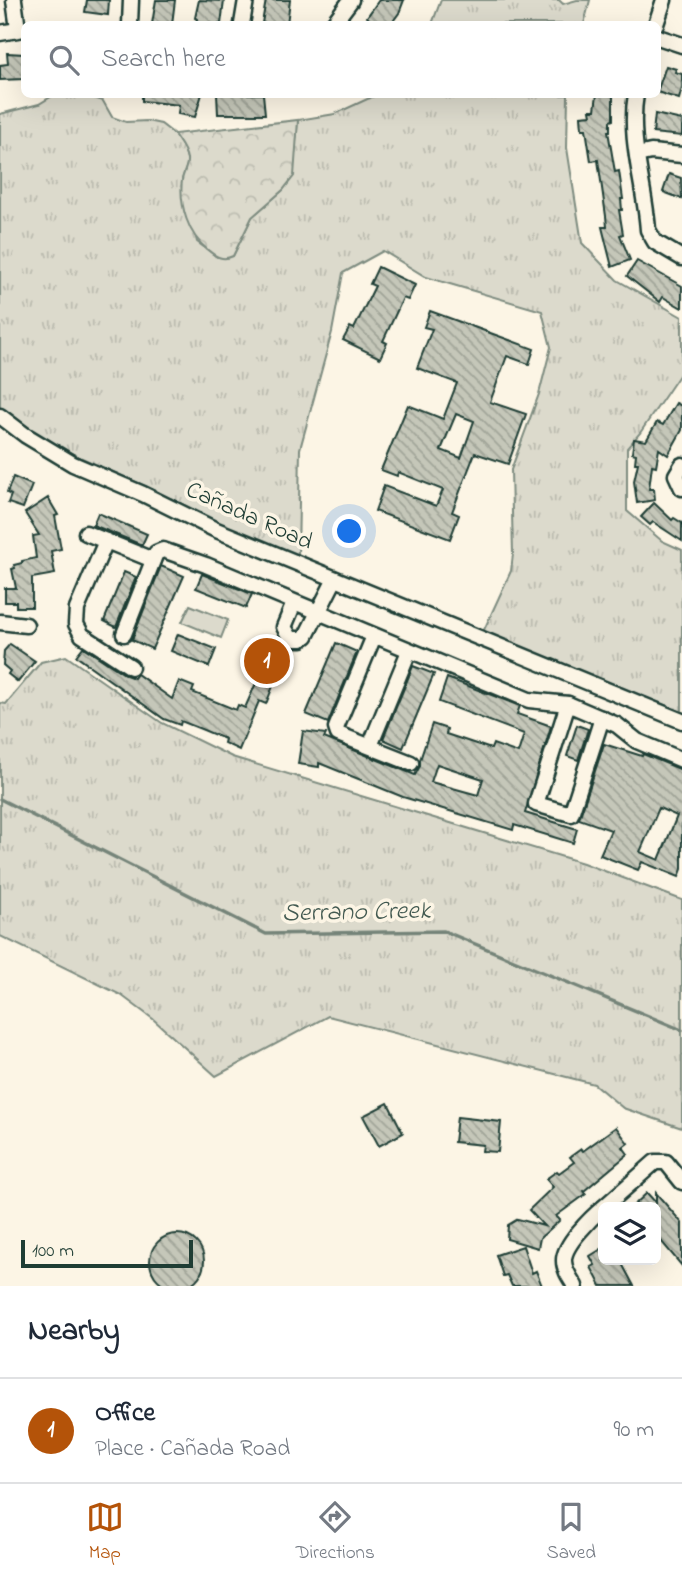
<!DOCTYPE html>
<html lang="en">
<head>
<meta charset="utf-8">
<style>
  :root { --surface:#fff; --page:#f6f6f7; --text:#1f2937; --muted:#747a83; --line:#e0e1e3; --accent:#b45309 }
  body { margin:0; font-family:"Indie Flower",sans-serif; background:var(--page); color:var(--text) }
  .controls { position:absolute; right:21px; bottom:21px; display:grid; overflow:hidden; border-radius:10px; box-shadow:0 7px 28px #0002 }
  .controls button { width:63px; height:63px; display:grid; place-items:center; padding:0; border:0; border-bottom:2px solid var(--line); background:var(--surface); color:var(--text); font:35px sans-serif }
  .scale { position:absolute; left:21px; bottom:18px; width:172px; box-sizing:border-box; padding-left:7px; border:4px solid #1f3d34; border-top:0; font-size:19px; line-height:24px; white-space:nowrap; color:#1f3d34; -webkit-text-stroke:5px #fcf5e5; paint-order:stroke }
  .you { position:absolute; left:350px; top:532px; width:24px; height:24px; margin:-18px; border:5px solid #fff; border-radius:50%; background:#1a73e8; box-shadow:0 0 0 10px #1a73e833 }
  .badge { display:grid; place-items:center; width:46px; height:46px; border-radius:50%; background:var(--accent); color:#fff; font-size:23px; font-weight:700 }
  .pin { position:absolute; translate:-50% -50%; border:4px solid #fff; box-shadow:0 2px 7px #0006 }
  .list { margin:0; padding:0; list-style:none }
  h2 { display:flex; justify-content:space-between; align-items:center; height:91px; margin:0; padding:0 28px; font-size:30px }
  h2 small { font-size:23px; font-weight:400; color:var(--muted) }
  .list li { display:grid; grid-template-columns:46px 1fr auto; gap:21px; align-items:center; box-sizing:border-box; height:105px; padding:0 28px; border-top:2px solid var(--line) }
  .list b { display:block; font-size:26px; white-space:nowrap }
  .list p { margin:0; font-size:23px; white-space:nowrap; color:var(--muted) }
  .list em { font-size:23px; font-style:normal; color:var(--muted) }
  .icon { flex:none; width:38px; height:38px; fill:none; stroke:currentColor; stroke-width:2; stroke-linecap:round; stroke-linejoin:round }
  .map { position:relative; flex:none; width:682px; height:1286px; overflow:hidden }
  .search { position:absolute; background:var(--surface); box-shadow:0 7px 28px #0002; left:21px; right:21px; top:21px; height:77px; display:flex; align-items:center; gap:18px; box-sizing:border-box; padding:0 24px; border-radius:10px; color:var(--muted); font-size:26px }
  .sheet { height:196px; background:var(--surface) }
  nav { display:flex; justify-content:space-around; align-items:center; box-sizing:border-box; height:98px; border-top:2px solid var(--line); background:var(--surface); font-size:19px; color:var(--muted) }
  nav a { display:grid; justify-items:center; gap:4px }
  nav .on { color:var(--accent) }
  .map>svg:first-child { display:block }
</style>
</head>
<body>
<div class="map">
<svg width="682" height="1286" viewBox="0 0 682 1286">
  <defs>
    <pattern id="grass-tufts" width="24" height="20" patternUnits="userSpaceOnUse" patternTransform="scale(1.75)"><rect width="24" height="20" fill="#dcdacc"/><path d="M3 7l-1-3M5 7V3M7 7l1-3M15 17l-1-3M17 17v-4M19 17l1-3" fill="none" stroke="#bcbcb0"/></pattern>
    <pattern id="forest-crowns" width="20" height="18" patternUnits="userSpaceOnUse" patternTransform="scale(1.75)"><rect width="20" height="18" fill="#dcdacc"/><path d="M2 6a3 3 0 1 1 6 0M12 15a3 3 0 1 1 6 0" fill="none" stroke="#bcbcb0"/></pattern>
    <pattern id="building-back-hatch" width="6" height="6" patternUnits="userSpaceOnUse" patternTransform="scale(1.75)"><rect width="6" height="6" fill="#c5c7b9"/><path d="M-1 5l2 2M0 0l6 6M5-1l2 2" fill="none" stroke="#9fa397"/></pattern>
  </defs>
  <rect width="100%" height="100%" fill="#fcf5e5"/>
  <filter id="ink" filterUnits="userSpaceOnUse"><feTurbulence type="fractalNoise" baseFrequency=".0143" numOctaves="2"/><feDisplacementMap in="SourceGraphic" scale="14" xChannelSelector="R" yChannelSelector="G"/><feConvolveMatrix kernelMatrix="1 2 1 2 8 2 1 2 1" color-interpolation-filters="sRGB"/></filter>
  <g filter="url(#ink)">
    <g fill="url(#grass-tufts)" stroke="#7e8c80" stroke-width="2">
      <polygon points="441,0 559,0 563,4 577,0 590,0 584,24 432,24"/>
      <polygon points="54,95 86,95 103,101 112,117 126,122 147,121 161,124 174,134 184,149 188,162 182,179 197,242 217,257 233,256 252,217 283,190 293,176 298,120 335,114 376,95 568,95 567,148 582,243 617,280 682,317 682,371 640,433 627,448 627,511 662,541 682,550 682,712 483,632 511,571 513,554 511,470 539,394 551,347 542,311 426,277 383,251 343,273 332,332 300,449 298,556 204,517 156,491 66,451 36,433 0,407 0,114 39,104"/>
      <polygon points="66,656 162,723 232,757 583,863 682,900 682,1128 623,1108 594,1084 328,1016 216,1076 153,1019 121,995 0,936 0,703 6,704 41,662"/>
    </g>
    <path fill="url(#forest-crowns)" stroke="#7e8c80" stroke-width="2" d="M298 120 294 176 283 190 252 217 233 256C223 261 216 257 208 250 188 235 179 205 182 180 183 173 188 166 187 159 186 150 179 142 174 134Z"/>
    <polygon fill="#dcdacc" stroke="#7e8c80" stroke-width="2" points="190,605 228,620 221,638 182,622"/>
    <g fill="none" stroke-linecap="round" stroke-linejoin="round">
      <polyline stroke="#758479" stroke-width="3.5" points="0,799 266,934 444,931 682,1030"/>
    </g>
    <g fill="url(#building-back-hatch)" stroke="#1f3d34" stroke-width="2" fill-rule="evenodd">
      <polygon points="87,0 109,0 108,15 85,12"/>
      <polygon points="156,0 175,0 172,24 152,24"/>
      <polygon points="199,0 224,1 221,24 196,24 197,19 195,18"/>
      <polygon points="266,0 290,0 287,24 262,23"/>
      <polygon points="379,0 404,0 399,13 391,24 364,24 369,19 367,17"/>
      <polygon points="7,53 24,54 24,79 0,80 0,65 8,64"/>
      <polygon points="666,66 676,69 675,72 682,74 682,88 679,99 657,92"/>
      <polygon points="142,94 202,94 195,117 178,114 179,105 142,101"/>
      <polygon points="217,94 263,94 265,114 218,114"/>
      <polygon points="597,94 613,94 613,120 610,121 610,131 608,131 615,172 619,171 623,199 621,199 622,210 619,210 623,234 620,235 630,260 612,267 602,227 607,227 606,216 598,160 591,161 586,129 582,129 581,116 591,115 590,110 595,110"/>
      <polygon points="655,114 682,120 682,136 653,133"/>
      <polygon points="669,174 681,178 682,199 663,192"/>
      <polygon points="637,261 682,286 682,308 663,297 660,302 627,276"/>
      <polygon points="378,267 415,285 408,300 403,298 383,341 387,343 380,358 343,340 350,327 354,329 375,286 370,284"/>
      <path d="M430 311 534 349 529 364 507 356 490 402 526 414 508 464 475 453 452 512 459 515 450 539 375 511 384 486 436 506 443 490 398 472 397 476 381 470 408 405 443 419 457 383 417 368 432 329 424 327ZM456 414 474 421 461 458 441 450Z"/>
      <polygon points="676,403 682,406 682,430 668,455 659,449 656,466 652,465 649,489 654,489 655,500 637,503 634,481 638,463 635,463 636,454 632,453 634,439 646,441 657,422 663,425"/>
      <polygon points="13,477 32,485 23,508 8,503 11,495 7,493"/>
      <polygon points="48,498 58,515 55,516 61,549 51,551 55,574 32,578 32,607 16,607 16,602 5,602 5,588 16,588 12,569 15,568 14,565 22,563 22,561 36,558 33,536 39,535 25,513"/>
      <polygon points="654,503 672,520 674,518 682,523 682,541 653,522 650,525 641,517"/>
      <polygon points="98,513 147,534 142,545 93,525"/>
      <polygon points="161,566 184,576 152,649 132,640"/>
      <polygon points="124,572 136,577 116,627 104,621"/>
      <polygon points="202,574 252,594 246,608 196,588"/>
      <polygon points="178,634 216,649 209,667 171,651"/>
      <polygon points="259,642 286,653 266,704 259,701 239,750 224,743 225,739 201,729 181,721 180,725 164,719 76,656 83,647 126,675 134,678 137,674 172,699 179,681 194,687 192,692 236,710 238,705 245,708 260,674 248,669"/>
      <polygon points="336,643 357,652 328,723 306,714"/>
      <polygon points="10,644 35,661 18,682 8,674 10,671 3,665 4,651"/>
      <polygon points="413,666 434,674 403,748 383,739"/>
      <path d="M447 678 520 706 517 714 551 726 525 813 577 829 573 843 514 825 513 830 403 797 319 763V767L298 764 303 731 326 734 324 738 415 775 420 766V760L432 724 447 729 446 734 491 749 493 744 518 753 524 734 439 702ZM437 764 483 779 478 795 431 782Z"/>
      <polygon points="577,725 588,729 578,760 567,756"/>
      <path d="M604 744 642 756 643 754 682 770V869L679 877 642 862 638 870 600 855 611 830 579 819ZM659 808 677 816 659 860 640 852Z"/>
      <polygon points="388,1103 403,1133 379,1146 363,1116"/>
      <polygon points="457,1117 501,1122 498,1152 482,1151 483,1145 454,1142"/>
      <polygon points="616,1127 628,1143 623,1147 628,1154 584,1191 586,1194 556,1216 560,1220 540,1238 538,1248 507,1239 508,1225 518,1219 544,1226 529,1210 553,1187 546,1179 557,1171 559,1173 574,1162 570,1157 581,1149 583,1151"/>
      <polygon points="647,1193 656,1203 656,1193 682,1223 682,1266 656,1235 656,1207 632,1207"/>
      <circle cx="177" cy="1261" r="27"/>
      <polygon points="523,1246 532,1273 536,1271 542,1286 512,1286 507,1275 503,1276 496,1255"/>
      <polygon points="603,1248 603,1260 620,1260 634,1286 601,1286 591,1267 595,1265 590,1256"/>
    </g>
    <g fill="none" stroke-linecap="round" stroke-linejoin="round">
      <g stroke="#1f3d34" stroke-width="19">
        <g id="minor">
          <polyline points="14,0 18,29"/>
          <polyline points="130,24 131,0"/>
          <polyline points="242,24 246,0"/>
          <polyline points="333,24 351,0"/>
          <polyline points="656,24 664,0"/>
          <polyline points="0,33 24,29"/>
          <polyline points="658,37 682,45"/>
          <path d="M636 94C628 140 645 185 648 230L655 242 682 258"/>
          <polyline points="637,155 651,152 682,155"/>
          <polyline points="0,416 25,435 73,464 143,494 214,529 682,721"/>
          <polyline points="682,465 676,475 682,488"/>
          <polyline points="86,533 106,541"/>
          <polyline points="294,603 284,627 291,639 302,639 306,636 335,579"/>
          <polyline points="0,622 26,625"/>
          <polyline points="124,634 156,553 163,550 206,565 529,700 568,704 617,725 637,741 682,760"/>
          <polyline points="374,636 336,728 338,734 411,763"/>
          <polyline points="131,667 82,635 76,624 77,609 106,541 153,560"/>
          <polyline points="568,704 536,804 571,814 602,718"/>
          <polyline points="370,746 409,651"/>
          <polyline points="604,1207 655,1162 666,1162 682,1182"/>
          <path d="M575 1286C570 1278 564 1270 564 1261 563 1245 592 1217 603 1208"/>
        </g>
      </g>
      <use href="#minor" stroke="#fcf5e5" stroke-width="14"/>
    </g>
  </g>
  <g text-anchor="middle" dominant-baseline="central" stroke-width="7" stroke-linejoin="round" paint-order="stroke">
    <g font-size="24" fill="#1f3d34" stroke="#fcf5e5">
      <text transform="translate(249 517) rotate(24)">Cañada Road</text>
    </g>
    <g font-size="26" font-style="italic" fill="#435a51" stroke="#fcf5e5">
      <text transform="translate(356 913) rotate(-1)">Serrano Creek</text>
    </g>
  </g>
</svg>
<div class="controls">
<button><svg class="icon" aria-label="layers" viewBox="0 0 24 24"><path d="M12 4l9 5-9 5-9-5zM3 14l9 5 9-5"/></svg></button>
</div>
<div class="scale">100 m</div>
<div class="you"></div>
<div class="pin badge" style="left:267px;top:661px">1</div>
<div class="search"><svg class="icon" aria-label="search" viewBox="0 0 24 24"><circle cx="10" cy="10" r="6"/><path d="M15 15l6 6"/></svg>Search here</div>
</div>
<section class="sheet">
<h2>Nearby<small></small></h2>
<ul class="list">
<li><span class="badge">1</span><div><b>Office</b><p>Place · Cañada Road</p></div><em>90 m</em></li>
</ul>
</section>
<nav>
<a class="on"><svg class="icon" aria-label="map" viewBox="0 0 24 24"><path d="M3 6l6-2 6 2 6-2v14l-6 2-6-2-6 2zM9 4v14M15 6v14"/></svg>Map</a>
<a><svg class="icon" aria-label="directions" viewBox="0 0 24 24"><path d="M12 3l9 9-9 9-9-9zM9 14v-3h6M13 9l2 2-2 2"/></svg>Directions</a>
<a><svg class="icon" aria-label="saved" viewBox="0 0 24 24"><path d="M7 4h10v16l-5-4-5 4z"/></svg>Saved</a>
</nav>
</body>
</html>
